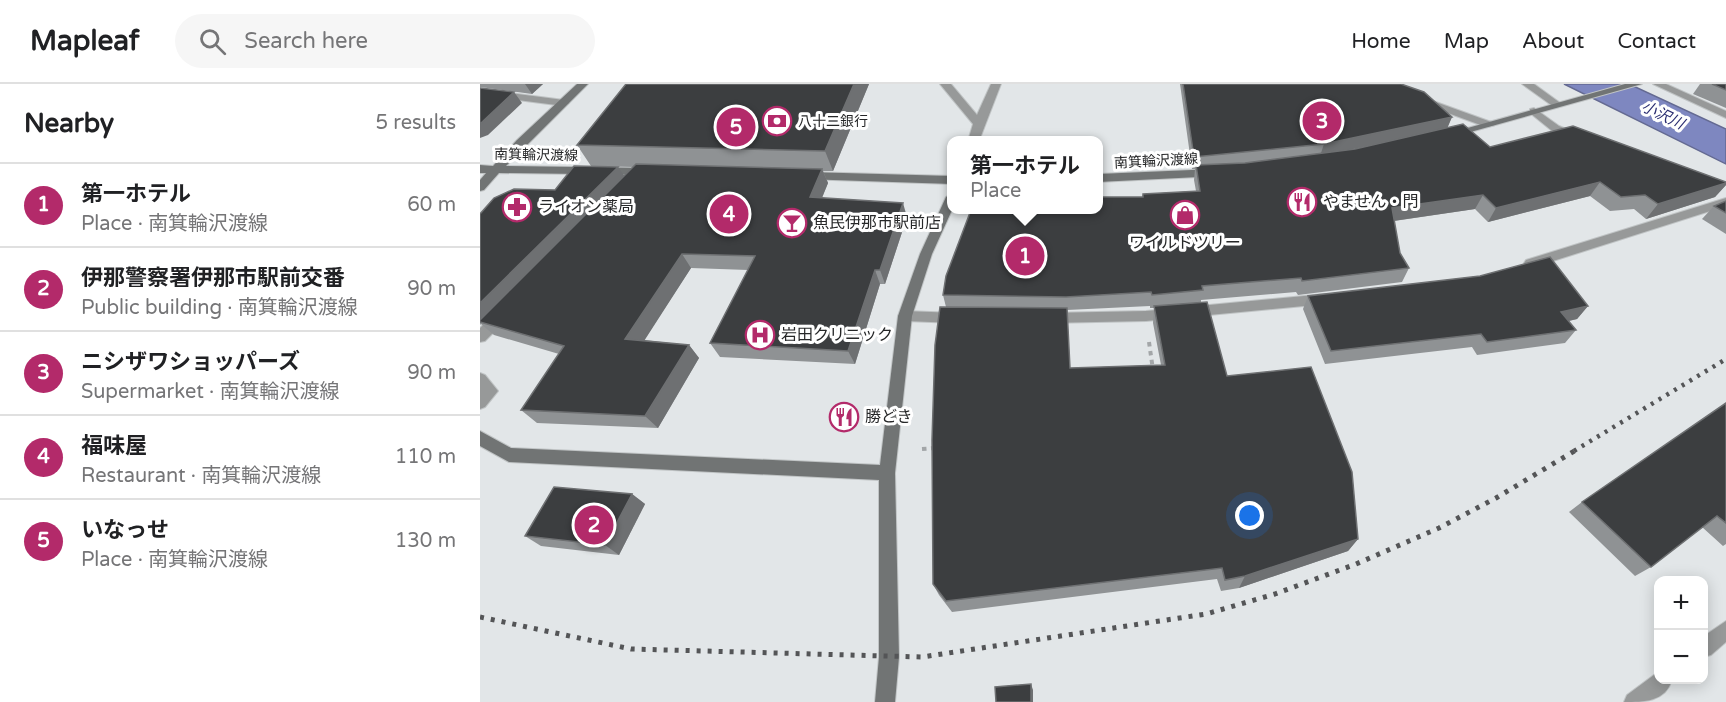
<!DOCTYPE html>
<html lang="en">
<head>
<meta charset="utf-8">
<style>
  :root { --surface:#fff; --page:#f6f6f6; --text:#202124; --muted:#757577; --line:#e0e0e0; --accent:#b32a6a }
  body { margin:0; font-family:"Varela Round","Noto Sans JP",sans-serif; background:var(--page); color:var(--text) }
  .controls { position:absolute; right:18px; bottom:18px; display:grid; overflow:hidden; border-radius:12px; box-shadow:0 3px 15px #0003 }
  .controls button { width:54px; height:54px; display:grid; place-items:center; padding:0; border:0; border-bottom:2px solid var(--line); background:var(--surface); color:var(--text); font:30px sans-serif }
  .you { position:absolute; left:770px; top:432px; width:21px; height:21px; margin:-15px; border:4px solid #fff; border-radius:50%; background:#1a73e8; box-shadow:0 0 0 9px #1a73e833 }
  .badge { display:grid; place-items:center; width:39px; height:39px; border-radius:50%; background:var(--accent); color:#fff; font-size:20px; font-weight:700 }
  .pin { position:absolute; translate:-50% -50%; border:3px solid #fff; box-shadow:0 2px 6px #0006 }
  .popup { position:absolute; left:467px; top:52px; width:156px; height:78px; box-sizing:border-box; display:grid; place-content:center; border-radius:12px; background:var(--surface); filter:drop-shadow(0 2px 4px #0005); font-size:20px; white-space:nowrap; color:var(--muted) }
  .popup b { font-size:22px; color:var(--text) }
  .popup::after { content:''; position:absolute; left:50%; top:100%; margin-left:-12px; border:12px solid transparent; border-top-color:var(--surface) }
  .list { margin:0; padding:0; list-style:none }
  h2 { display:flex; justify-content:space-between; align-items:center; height:78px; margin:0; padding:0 24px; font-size:26px }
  h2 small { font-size:20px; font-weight:400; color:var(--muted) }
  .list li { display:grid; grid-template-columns:39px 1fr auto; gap:18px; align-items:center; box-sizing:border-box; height:84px; padding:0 24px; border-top:2px solid var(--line) }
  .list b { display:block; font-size:22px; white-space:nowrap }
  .list p { margin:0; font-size:20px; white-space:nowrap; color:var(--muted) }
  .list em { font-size:20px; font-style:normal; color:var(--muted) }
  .icon { flex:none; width:33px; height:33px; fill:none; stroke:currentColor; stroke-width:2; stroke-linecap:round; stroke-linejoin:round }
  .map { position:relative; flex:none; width:1246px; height:618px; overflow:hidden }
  header { display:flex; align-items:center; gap:36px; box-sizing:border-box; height:84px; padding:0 30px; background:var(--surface); border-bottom:2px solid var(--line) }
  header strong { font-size:28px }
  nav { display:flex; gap:33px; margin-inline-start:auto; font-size:21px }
  .search { width:420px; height:54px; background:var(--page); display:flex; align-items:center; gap:15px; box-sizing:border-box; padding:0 21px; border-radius:33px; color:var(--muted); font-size:22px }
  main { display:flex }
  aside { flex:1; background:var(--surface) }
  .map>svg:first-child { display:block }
</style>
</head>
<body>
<header>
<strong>Mapleaf</strong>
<div class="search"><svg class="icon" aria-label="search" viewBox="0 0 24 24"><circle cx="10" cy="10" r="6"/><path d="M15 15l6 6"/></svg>Search here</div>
<nav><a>Home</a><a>Map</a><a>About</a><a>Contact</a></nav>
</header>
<main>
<aside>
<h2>Nearby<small>5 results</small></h2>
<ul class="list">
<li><span class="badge">1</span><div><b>第一ホテル</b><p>Place · 南箕輪沢渡線</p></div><em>60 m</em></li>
<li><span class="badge">2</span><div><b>伊那警察署伊那市駅前交番</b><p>Public building · 南箕輪沢渡線</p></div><em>90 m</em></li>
<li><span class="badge">3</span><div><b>ニシザワショッパーズ</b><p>Supermarket · 南箕輪沢渡線</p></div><em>90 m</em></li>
<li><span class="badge">4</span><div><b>福味屋</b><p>Restaurant · 南箕輪沢渡線</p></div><em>110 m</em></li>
<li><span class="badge">5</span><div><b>いなっせ</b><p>Place · 南箕輪沢渡線</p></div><em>130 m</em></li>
</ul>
</aside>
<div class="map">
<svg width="1246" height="618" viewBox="0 0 1246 618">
  <rect width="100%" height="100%" fill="#e2e6e8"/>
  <polygon fill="#7e87c0" stroke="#646a92" stroke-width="1.5" points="1084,0 1149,0 1246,45 1246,80"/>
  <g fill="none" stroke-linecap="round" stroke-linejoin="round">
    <g stroke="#c0c4c5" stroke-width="2">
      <polygon id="lane" points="1173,0 1186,0 1246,27 1246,34"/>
    </g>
    <g stroke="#c0c4c5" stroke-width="2">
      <g id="street">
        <polygon points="460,0 471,0 497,31 511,0 521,0 499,57 488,57 493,40"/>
        <polygon points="1042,0 1054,0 1083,21 1074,23"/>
        <polygon points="0,5 84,16 89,19 84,22 0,11"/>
        <polygon points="942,13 1014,39 1015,41 1006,43 938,18 937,16"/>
        <polygon points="1054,24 1079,42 1103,52 1097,55 1071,46 1050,29 1050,25"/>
        <polygon points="1246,114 1246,122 1051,184 1044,179 1046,176"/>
        <polygon points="845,210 852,215 845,220 666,237 567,239 560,234 567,229 666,227"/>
        <polygon points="22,226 29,231 27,235 5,257 0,258 0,244 17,227"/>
        <polygon points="425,227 477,229 484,234 477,239 425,237 418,232"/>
        <polygon points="0,289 5,291 18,307 5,323 0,325"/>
        <polygon points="1246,537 1246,558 1231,571 1224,573 1224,552"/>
        <path d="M1178 588V596H1192C1185 618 1164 618 1144 618L1147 611Z"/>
      </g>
    </g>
    <g stroke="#c0c4c5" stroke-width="2">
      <g id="secondary">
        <polygon points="97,0 108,0 26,82 168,84 174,88 172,91 19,89 4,106 0,107 0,96 6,89 0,89 0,81 13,82 37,56"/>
        <polygon points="1145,0 1162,0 976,52 972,53 966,50"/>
        <polygon points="735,85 741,89 739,92 618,98 618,90"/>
        <polygon points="327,88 472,92 472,100 323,95 321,92"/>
        <polygon points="472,109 472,126 452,170 432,232 415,389 419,573 415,618 395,618 399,573 399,396 29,378 0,362 0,347 31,364 400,381 418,232 440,170 466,113"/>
      </g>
    </g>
    <g stroke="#a3a6a8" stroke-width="4" stroke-dasharray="4.5 4.5" stroke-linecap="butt">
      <polyline points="669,258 673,286"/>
      <polyline points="442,365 456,364"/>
    </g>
    <use href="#lane" fill="#979999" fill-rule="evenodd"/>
    <use href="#street" fill="#979999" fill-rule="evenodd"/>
    <use href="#secondary" fill="#717474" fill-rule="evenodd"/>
    <polyline stroke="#545557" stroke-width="4.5" stroke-dasharray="3 6" stroke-linecap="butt" points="1094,367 1246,275"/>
    <polyline stroke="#545557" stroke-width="5" stroke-dasharray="4 7" stroke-linecap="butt" points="0,533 151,565 442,573 726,530 795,510 876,480 959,444 1016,414 1096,366"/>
  </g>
  <g fill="#8f9294" fill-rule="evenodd">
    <polygon points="0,0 63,0 52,10 0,3"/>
    <polygon points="146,0 389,0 353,87 343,87 348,99 342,114 427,133 405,200 400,200 375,280 240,273 230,259 268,186 211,184 164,256 209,261 219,274 178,344 57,339 41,326 79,270 14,251 1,240 0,241 0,130 75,106 144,92 154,83 111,82 97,61"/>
    <path d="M700 0H921L972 33 967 43 1010 63 1246 98V101L1235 113 1166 135 1154 125 1130 127 1110 112 1008 138 995 125 914 137 920 169 929 184 922 198 818 211 816 208 721 216V218L747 292 878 455 868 467 759 504 741 507 737 495 472 528 459 511 453 500 466 223 463 211 662 113 663 110 716 107 714 96 715 85H712ZM670 222V224H674L673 239 681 281 590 284 587 226Z"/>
    <polygon points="1220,0 1246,0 1246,24 1213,10"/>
    <polygon points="1246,117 1246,150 1222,135 1234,122"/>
    <polygon points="1000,192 1108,222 1097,235 1089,237 1096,246 1085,259 997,271 992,263 845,280 823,225 828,212"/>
    <polygon points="1246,319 1246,460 1243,462 1222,443 1171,483 1155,492 1089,428 1102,418"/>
    <polygon points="152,410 165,420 139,471 61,462 45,452"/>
  </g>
  <g fill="#6e7072">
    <polygon points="45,0 63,0 52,10"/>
    <polygon points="374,0 389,0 353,87 345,67"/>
    <polygon points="34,8 42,19 8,51 0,54 0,40"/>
    <polygon points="972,33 967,45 840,72 844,60"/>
    <polygon points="138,83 146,94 0,238 0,219"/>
    <polygon points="342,85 348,99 336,128 330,113"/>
    <polygon points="1120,98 1110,112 1008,138 1016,124"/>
    <polygon points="1246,99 1246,101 1235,113 1166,135 1178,120"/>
    <polygon points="1003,111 995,125 906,138 912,124"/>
    <polygon points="423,119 427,133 405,200 400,186"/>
    <polygon points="202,170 211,184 157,268 145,255"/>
    <polygon points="395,186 400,200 375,280 368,267"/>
    <polygon points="1108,222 1097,235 1070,241 1081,228"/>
    <polygon points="209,261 219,274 178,344 165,332"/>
    <polygon points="152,410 165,420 139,471 125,461"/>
    <polygon points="878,455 868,467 759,504 765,492"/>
    <polygon points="551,600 553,606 553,618 551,618"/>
  </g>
  <g fill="#3c3e40" stroke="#6e7072" stroke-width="1.5">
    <polygon points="146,0 374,0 345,67 97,61"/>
    <polygon points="703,0 921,0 944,8 972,33 844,60 714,73"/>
    <polygon points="1232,0 1246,0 1246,6"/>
    <polygon points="0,4 34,8 0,40"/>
    <polygon points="983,40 1010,63 1093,42 1246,98 1246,99 1178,120 1165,111 1141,113 1120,98 1016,124 1003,111 912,124 920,169 929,184 822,197 821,194 722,202 723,206 672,211 671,208 586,213 463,211 466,192 491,126 618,126 618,113 663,113 663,110 720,107 716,81 765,79 875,65"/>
    <polygon points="156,80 342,85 330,113 423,119 400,186 395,186 368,267 230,259 275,172 202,170 145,255 209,261 165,332 41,326 84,262 0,238 0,236"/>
    <polygon points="94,82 138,83 0,219 0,130 14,114 34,105 75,106"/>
    <polygon points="1246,117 1246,129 1234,122"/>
    <polygon points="1070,173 1108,222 1081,228 1096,246 1007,258 1001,250 851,267 828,212 1000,192"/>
    <polygon points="727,218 747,292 831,283 872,388 878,455 765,492 745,496 742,484 466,517 453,500 452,356 455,261 460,223 587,224 590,284 685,281 674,222"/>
    <polygon points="1246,319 1246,439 1237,432 1171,483 1102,418"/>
    <polygon points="74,403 152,410 125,461 45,452"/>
    <polygon points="551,600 551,618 516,618 515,603"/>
  </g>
  <defs>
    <g id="bank-ring" transform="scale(1.5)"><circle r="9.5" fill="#fff" stroke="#b32a6a" stroke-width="1.5"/><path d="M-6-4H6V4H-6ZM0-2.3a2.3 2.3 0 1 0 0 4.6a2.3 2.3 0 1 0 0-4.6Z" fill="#b32a6a"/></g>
    <g id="restaurant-ring" transform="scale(1.5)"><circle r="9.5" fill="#fff" stroke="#b32a6a" stroke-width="1.5"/><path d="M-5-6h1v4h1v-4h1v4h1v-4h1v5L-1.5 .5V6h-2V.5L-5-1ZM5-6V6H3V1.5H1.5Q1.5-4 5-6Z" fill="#b32a6a"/></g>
    <g id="pharmacy-ring" transform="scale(1.5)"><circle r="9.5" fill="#fff" stroke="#b32a6a" stroke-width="1.5"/><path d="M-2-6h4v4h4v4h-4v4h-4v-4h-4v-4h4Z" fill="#b32a6a"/></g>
    <g id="shop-ring" transform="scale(1.5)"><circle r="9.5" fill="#fff" stroke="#b32a6a" stroke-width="1.5"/><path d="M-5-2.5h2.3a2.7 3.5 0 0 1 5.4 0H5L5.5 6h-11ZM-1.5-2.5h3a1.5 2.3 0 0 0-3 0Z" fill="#b32a6a"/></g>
    <g id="bar-ring" transform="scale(1.5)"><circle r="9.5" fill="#fff" stroke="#b32a6a" stroke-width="1.5"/><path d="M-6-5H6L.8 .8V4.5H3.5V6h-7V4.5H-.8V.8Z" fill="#b32a6a"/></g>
    <g id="hospital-ring" transform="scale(1.5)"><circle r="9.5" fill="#fff" stroke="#b32a6a" stroke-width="1.5"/><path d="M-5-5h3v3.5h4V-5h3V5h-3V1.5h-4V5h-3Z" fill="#b32a6a"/></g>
  </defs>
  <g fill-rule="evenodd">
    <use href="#bank-ring" x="297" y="37"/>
    <use href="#restaurant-ring" x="822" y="118"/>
    <use href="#pharmacy-ring" x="37" y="123"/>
    <use href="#shop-ring" x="705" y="131"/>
    <use href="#bar-ring" x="312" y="139"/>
    <use href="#hospital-ring" x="280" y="251"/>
    <use href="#restaurant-ring" x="364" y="333"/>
  </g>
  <g text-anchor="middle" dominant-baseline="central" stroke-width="6" stroke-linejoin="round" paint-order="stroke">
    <g font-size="14" fill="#262728" stroke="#fff" text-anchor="start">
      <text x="318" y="37">八十二銀行</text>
    </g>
    <g font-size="14" fill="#262728" stroke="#fff">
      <text transform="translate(56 71) rotate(1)">南箕輪沢渡線</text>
      <text transform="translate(676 77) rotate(-3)">南箕輪沢渡線</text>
    </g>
    <g font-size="15" font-style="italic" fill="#292c70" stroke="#fff">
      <text transform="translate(1183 31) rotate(26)">小沢川</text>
    </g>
    <g font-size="16" fill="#262728" stroke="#fff" text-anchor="start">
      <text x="843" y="118">やません・門</text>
      <text x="58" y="123">ライオン薬局</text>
      <text x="333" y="139">魚民伊那市駅前店</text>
      <text x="705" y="159" text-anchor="middle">ワイルドツリー</text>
      <text x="301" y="251">岩田クリニック</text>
      <text x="385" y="333">勝どき</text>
    </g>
  </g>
</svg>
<div class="controls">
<button>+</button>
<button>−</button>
</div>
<div class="you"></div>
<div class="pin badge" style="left:545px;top:172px">1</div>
<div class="popup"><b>第一ホテル</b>Place</div>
<div class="pin badge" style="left:114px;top:441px">2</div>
<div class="pin badge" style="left:842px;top:37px">3</div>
<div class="pin badge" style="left:249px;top:130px">4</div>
<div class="pin badge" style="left:256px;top:43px">5</div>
</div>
</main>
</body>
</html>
